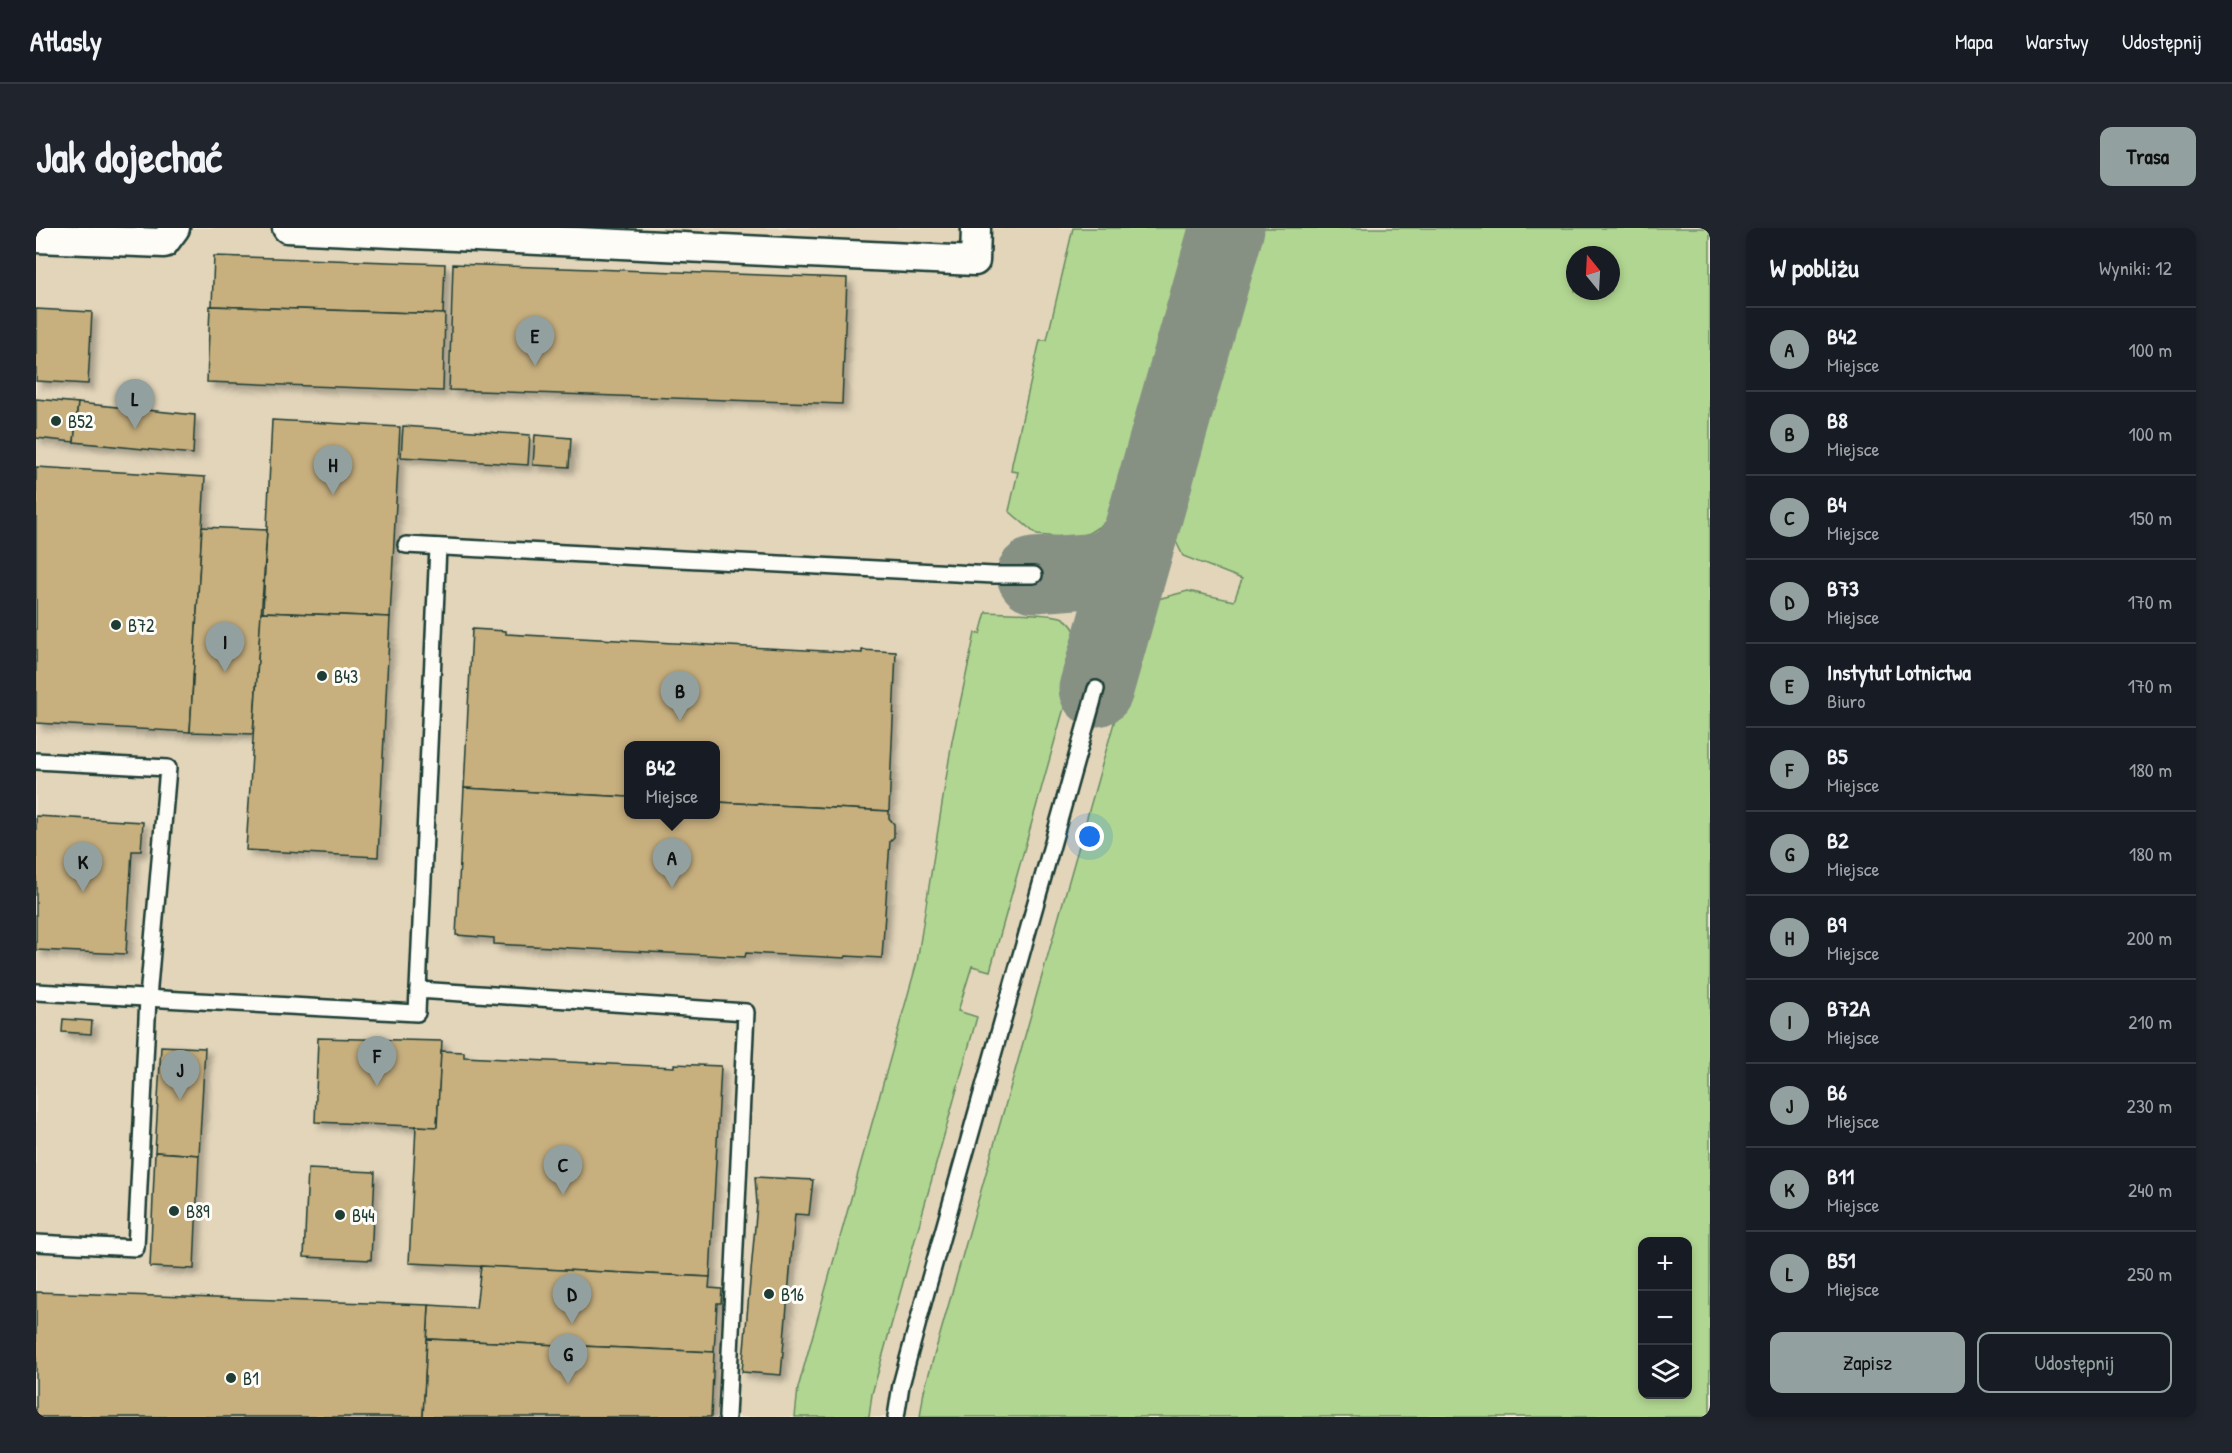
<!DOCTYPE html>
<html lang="pl">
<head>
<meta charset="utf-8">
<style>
  :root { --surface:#171b24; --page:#20242c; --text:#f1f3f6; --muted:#9ea1a6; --line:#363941; --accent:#92a19f }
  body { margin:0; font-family:"Patrick Hand",sans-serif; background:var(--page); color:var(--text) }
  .controls { position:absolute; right:18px; bottom:18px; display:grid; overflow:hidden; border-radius:12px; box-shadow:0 3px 9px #0003 }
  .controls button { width:54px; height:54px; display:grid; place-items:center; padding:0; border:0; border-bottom:2px solid var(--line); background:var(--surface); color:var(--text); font:30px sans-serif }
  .compass { position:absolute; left:1530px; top:18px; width:54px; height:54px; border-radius:50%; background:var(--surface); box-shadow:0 3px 9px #0003; rotate:342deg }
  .you { position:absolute; left:1054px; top:609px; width:21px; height:21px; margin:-15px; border:4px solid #fff; border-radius:50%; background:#1a73e8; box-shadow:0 0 0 9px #1a73e833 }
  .badge { display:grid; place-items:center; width:39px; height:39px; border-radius:50%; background:var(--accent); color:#111; font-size:20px; font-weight:700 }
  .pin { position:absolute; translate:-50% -50px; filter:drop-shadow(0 2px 3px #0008) }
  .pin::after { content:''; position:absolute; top:32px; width:21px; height:18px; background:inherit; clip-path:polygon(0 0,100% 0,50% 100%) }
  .popup { position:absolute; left:588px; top:513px; width:96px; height:78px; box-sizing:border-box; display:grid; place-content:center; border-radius:12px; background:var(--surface); filter:drop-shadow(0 2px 4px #0005); font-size:20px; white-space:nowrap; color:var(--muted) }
  .popup b { font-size:22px; color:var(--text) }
  .popup::after { content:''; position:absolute; left:50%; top:100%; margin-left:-12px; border:12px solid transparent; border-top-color:var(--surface) }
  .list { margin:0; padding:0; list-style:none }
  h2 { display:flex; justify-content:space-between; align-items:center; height:78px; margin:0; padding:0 24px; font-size:26px }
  h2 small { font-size:20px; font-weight:400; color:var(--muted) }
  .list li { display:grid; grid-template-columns:39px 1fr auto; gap:18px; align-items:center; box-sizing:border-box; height:84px; padding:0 24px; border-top:2px solid var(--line) }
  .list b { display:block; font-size:22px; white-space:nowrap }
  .list p { margin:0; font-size:20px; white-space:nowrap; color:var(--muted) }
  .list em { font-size:20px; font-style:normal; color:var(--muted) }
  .actions { display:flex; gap:12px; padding:18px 24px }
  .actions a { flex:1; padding:14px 0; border:2px solid var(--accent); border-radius:12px; text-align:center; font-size:21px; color:var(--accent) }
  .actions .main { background:var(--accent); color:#111 }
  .icon { flex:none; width:33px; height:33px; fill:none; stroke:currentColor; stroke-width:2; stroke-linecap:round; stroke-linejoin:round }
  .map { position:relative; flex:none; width:1674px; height:1189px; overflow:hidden; border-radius:12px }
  header { display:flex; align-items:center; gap:36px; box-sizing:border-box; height:84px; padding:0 30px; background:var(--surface); border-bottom:2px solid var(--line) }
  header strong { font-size:28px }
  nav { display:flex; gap:33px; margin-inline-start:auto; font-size:21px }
  .intro { display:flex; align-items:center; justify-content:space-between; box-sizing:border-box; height:144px; padding:0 36px }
  h1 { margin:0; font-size:42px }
  .button { padding:15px 27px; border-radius:12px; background:var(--accent); color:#111; font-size:21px; font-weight:700 }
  main { display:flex; gap:36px; padding:0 36px }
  aside { flex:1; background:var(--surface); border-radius:12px; box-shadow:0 3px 9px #0003 }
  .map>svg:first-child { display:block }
</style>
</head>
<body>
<header>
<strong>Atlasly</strong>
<nav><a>Mapa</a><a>Warstwy</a><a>Udostępnij</a></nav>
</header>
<div class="intro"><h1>Jak dojechać</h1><a class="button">Trasa</a></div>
<main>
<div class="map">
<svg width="1674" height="1189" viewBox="0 0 1674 1189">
  <defs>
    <filter id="shadow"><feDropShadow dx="5.5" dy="5.5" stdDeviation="3" flood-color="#0004"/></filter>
  </defs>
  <rect width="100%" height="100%" fill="#ede5d3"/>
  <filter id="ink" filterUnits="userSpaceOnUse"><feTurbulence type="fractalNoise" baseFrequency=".0167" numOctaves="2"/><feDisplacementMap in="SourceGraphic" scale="12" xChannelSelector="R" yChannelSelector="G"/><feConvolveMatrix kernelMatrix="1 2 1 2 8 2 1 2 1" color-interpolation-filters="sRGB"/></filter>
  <g filter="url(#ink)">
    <path fill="#e2d5ba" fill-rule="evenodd" d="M0 0H1674V1189H0ZM1539 27H1575V63H1539ZM592 518H680V586H592ZM1606 1014H1652V1166H1606Z"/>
    <g fill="#b1d691" stroke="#688a62" stroke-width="1.5" fill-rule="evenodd">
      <polygon points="1037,0 1165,0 1087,272 1067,296 1053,305 1035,310 1001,307 973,283 982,244 975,243 976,236 1004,112 1011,112"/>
      <path d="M1218 0H1674V1189H884L888 1163 1108 389 1122 371 1152 363 1198 373 1206 351 1147 328 1133 299ZM1539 27H1575V63H1539ZM1606 1014H1652V1166H1606Z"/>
      <path d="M950 384C964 385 1017 385 1027 390 1039 397 1043 410 1044 423L954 743 936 738 922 783 941 789 836 1166 833 1189H759L762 1160 881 734 916 513 939 405 944 406Z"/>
    </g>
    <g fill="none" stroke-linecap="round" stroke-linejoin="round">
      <g stroke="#869184" stroke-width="75">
        <polyline points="998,347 1066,342 1084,331 1103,311"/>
        <polyline points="1060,461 1191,0"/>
      </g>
    </g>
    <g fill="#c7af7e" stroke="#1f3d34" stroke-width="1.5" filter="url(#shadow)">
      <polygon points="178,28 409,36 407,86 176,78"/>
      <polygon points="417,36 811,50 806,176 413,162"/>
      <polygon points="174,78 409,86 407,163 171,154"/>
      <polygon points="0,81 56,84 52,156 0,153"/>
      <polygon points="0,171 42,175 38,214 0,210"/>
      <polygon points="42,175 159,187 157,226 38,214"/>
      <polygon points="236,192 364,199 354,389 227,384"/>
      <polygon points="367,198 494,207 492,237 365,229"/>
      <polygon points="499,207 535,210 533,239 497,237"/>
      <polygon points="0,239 169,249 154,504 0,495"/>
      <polygon points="166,299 231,302 217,506 154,504"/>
      <polygon points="225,384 354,389 342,629 210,622"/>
      <polygon points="436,401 470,403 470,406 826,425 826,422 860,424 853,583 680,574 680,518 592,518 592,569 428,560"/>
      <polygon points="428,560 592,569 592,586 680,586 680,574 853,583 853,590 858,596 858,609 854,613 846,730 810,728 809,730 710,725 709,729 458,716 458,710 420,707"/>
      <polygon points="0,588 107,594 105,623 96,623 90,726 0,722"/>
      <polygon points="27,791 56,793 55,806 26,804"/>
      <polygon points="282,810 406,813 401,899 279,894"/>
      <polygon points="125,818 169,820 163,927 119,924"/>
      <polygon points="405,823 428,824 428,829 638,839 638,836 685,838 674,1049 373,1035 380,898 401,899"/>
      <polygon points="119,924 163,927 158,1041 114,1039"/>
      <polygon points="272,941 339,944 335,1032 268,1029"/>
      <polygon points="719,949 777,952 773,987 759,986 745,1147 706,1144 721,976"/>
      <polygon points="445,1038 674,1049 673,1060 686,1061 685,1075 681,1075 678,1124 391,1111 393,1077 440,1080"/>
      <polygon points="0,1064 393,1077 387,1189 0,1189"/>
      <polygon points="391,1111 678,1124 675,1189 387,1189"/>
    </g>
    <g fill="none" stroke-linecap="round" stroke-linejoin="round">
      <g stroke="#1f3d34" stroke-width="20">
        <g id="lane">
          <polyline points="370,317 958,347 998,347"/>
          <polyline points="0,533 132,540 112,770 100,1020 0,1015"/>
          <polyline points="382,762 402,319"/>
          <polyline points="0,764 381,785 382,762 710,784 691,1189"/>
          <polyline points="860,1189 865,1157 889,1068 1060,461"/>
        </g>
      </g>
      <g stroke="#1f3d34" stroke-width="33">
        <g id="street">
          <polyline points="251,0 939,33 940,0"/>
          <polyline points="0,10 128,15 139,0"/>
        </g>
      </g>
      <use href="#lane" stroke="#fdfcf7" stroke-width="15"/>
      <use href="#street" stroke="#fdfcf7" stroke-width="28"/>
    </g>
  </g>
  <g fill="#1f3d34" stroke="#fdfcf7" stroke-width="2">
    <circle cx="20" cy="193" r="6"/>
    <circle cx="80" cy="397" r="6"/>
    <circle cx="286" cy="448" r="6"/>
    <circle cx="138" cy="983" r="6"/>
    <circle cx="304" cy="987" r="6"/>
    <circle cx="733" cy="1066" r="6"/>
    <circle cx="195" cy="1150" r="6"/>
  </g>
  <g text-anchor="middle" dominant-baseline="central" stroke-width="6" stroke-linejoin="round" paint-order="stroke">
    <g font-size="18" fill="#1f3d34" stroke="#fdfcf7" text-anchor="start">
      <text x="32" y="193">B52</text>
      <text x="92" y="397">B72</text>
      <text x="298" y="448">B43</text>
      <text x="150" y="983">B89</text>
      <text x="316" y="987">B44</text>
      <text x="745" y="1066">B16</text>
      <text x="207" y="1150">B1</text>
    </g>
  </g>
</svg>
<div class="controls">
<button>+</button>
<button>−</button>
<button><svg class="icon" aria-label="layers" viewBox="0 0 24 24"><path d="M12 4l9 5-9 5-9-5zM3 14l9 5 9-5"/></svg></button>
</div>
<svg class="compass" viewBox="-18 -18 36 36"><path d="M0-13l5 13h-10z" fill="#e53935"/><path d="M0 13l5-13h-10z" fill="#9ea1a6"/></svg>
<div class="you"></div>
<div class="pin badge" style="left:636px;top:660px">A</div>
<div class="popup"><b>B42</b>Miejsce</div>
<div class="pin badge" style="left:644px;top:493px">B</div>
<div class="pin badge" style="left:527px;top:967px">C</div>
<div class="pin badge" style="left:536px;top:1096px">D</div>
<div class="pin badge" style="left:499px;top:138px">E</div>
<div class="pin badge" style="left:341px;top:858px">F</div>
<div class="pin badge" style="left:532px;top:1156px">G</div>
<div class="pin badge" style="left:297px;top:267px">H</div>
<div class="pin badge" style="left:189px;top:444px">I</div>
<div class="pin badge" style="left:144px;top:872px">J</div>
<div class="pin badge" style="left:47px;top:664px">K</div>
<div class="pin badge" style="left:99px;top:201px">L</div>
</div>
<aside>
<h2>W pobliżu<small>Wyniki: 12</small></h2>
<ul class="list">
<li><span class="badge">A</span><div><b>B42</b><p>Miejsce</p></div><em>100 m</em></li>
<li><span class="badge">B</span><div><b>B8</b><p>Miejsce</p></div><em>100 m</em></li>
<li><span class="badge">C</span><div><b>B4</b><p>Miejsce</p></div><em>150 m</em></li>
<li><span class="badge">D</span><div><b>B73</b><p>Miejsce</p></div><em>170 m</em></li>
<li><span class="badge">E</span><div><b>Instytut Lotnictwa</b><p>Biuro</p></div><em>170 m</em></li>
<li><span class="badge">F</span><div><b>B5</b><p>Miejsce</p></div><em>180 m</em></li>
<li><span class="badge">G</span><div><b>B2</b><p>Miejsce</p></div><em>180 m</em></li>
<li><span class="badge">H</span><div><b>B9</b><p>Miejsce</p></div><em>200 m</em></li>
<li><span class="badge">I</span><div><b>B72A</b><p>Miejsce</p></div><em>210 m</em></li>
<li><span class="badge">J</span><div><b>B6</b><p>Miejsce</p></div><em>230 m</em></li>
<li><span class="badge">K</span><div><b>B11</b><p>Miejsce</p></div><em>240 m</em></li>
<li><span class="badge">L</span><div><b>B51</b><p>Miejsce</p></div><em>250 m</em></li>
</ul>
<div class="actions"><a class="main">Zapisz</a><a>Udostępnij</a></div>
</aside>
</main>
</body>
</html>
